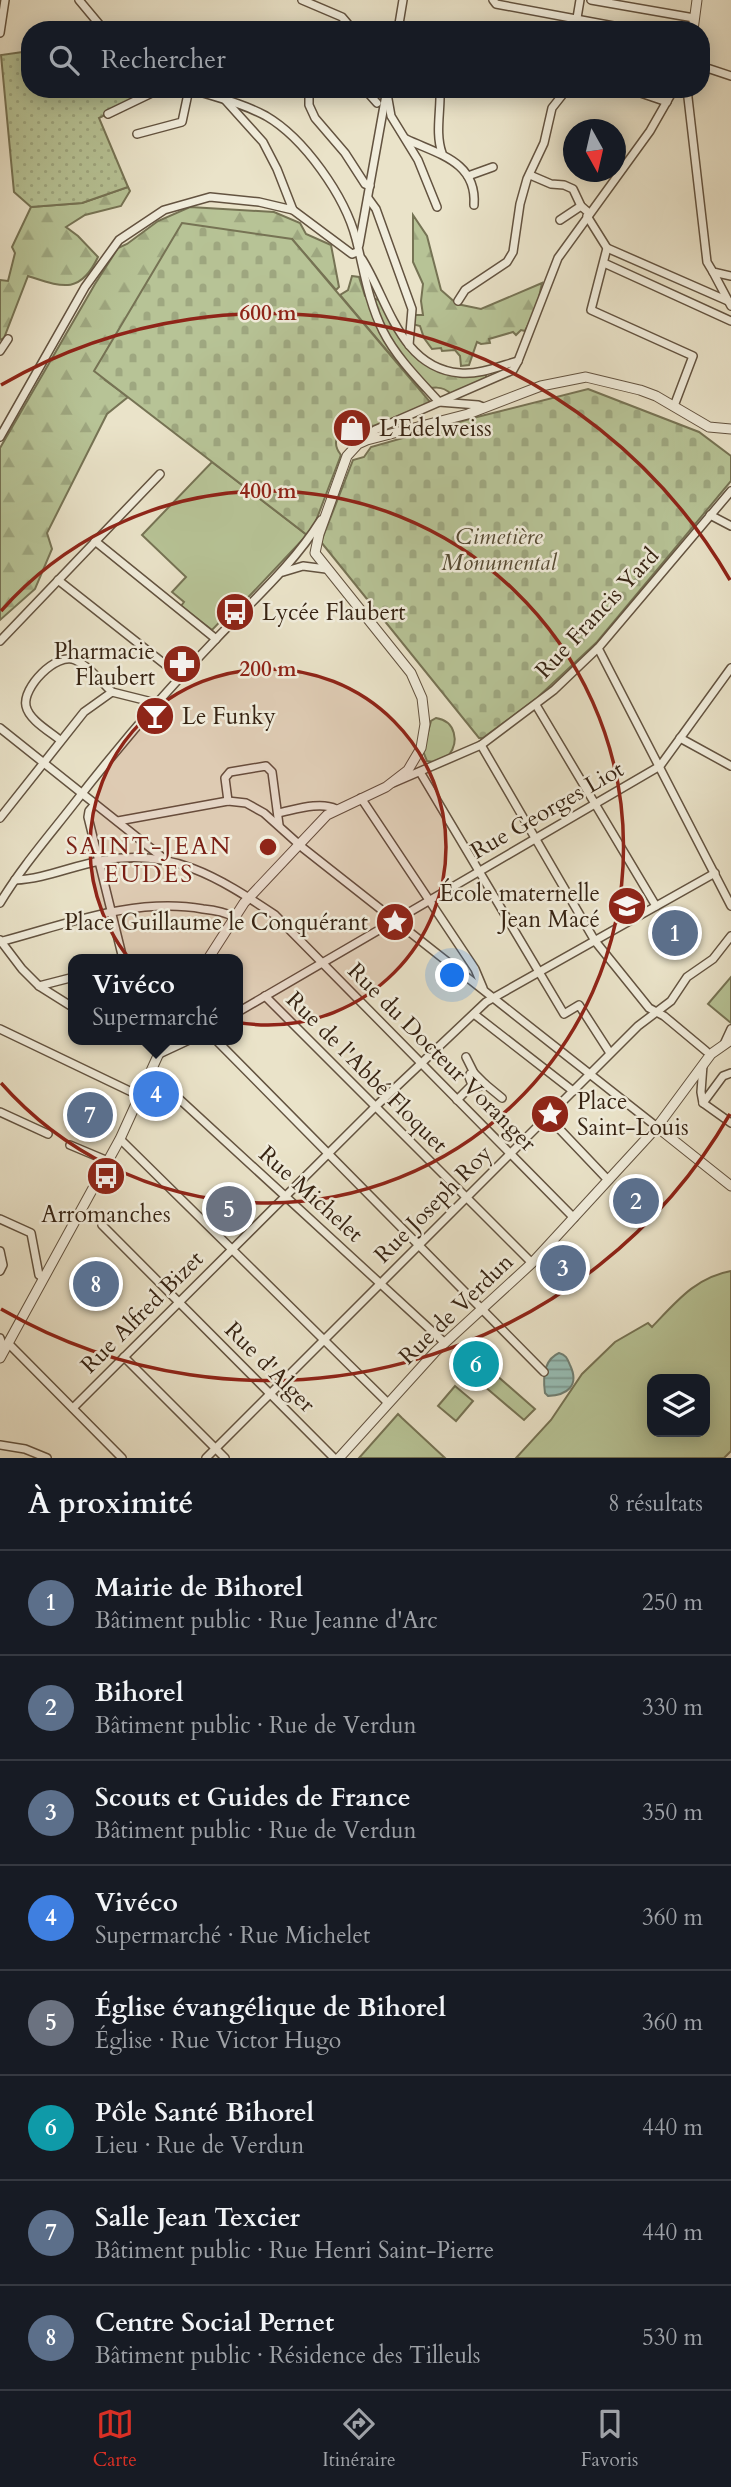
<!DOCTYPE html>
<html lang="fr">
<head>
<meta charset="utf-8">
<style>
  :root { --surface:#171b24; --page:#242831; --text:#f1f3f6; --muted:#9ea1a6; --line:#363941; --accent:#d93025 }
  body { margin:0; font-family:Cardo,serif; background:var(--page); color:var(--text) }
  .controls { position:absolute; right:21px; bottom:21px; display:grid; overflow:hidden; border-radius:14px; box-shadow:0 4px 18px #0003 }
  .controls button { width:63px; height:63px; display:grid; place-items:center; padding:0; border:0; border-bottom:2px solid var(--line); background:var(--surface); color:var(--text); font:35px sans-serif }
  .compass { position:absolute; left:563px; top:119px; width:63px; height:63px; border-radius:50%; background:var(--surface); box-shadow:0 4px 18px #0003; rotate:172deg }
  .you { position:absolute; left:453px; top:976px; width:24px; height:24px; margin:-18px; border:5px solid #fff; border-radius:50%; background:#1a73e8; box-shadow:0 0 0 10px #1a73e833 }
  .badge { display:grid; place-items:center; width:46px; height:46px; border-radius:50%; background:var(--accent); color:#fff; font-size:23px; font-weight:700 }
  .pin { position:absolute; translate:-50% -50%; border:4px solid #fff; box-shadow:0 2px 7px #0006 }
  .popup { position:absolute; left:68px; top:954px; width:175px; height:91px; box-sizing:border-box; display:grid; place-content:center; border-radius:14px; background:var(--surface); filter:drop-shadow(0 2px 5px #0005); font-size:23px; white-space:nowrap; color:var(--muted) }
  .popup b { font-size:26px; color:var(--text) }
  .popup::after { content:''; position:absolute; left:50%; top:100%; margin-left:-14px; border:14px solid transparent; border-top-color:var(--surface) }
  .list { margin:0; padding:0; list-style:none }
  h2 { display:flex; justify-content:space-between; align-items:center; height:91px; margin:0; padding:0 28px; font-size:30px }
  h2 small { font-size:23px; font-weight:400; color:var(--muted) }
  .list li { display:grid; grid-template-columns:46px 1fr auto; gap:21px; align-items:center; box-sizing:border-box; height:105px; padding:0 28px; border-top:2px solid var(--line) }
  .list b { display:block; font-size:26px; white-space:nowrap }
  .list p { margin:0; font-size:23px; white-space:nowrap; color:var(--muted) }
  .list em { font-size:23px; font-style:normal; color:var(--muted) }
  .icon { flex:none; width:38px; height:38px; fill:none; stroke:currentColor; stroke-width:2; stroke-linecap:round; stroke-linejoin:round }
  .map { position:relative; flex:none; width:731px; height:1458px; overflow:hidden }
  .search { position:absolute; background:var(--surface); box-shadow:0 4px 18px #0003; left:21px; right:21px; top:21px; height:77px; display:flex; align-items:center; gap:18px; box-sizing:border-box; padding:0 24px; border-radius:28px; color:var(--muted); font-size:26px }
  .sheet { height:931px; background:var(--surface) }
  nav { display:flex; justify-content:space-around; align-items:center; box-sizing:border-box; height:98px; border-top:2px solid var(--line); background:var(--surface); font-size:19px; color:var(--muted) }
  nav a { display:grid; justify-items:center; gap:4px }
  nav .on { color:var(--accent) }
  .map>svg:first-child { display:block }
</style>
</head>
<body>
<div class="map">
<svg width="731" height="1458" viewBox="0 0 731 1458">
  <defs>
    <pattern id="forest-firs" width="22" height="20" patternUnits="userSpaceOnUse" patternTransform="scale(1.75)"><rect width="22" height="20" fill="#b7c396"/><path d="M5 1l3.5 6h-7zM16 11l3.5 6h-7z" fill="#9ea780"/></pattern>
    <pattern id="cemetery-stones" width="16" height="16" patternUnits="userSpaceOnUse" patternTransform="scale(1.75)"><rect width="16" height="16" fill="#b7c396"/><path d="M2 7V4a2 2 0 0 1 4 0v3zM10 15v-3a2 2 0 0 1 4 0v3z" fill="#9ea780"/></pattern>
    <pattern id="garden-dots" width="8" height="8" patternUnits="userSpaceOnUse" patternTransform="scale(1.75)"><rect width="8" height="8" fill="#b7c396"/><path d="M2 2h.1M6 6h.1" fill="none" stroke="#9ea780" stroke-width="1.8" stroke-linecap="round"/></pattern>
    <pattern id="water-rules" width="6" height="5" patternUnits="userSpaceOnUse" patternTransform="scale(1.75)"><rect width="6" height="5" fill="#98beb5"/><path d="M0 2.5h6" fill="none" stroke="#7d9a92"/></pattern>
  </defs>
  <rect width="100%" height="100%" fill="#eae3c9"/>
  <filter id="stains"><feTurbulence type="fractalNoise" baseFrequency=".00286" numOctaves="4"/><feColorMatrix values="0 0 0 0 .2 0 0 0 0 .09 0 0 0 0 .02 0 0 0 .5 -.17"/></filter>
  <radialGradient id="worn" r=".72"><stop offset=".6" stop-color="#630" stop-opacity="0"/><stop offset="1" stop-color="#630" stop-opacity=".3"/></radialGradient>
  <g fill="#b7c396" stroke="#767354" stroke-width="2" fill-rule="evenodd">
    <polygon points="212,462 307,535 239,607 235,606 212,630 181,606 184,602 172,592 186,577 142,535"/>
    <path d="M436 718C456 721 459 742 449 755L434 762 427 761 423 751 431 721Z"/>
    <polygon points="731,977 731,1023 708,1004"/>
    <path d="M731 1271V1451L724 1458H516L551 1420 582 1374 615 1342 648 1323 652 1327C676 1302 696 1277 731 1271ZM652 1379H705V1432H652Z"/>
    <polygon points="488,1368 535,1409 524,1420 477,1380"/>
    <polygon points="455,1386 473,1401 456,1421 438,1406"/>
    <polygon points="398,1414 402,1418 445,1458 359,1458"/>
  </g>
  <g fill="url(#forest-firs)" stroke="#767354" stroke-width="2">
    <path d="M128 187 130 191 121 206 85 215 66 227 78 236 98 257C80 295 62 287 28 276L4 338 0 340V280L8 281 15 253 12 247 31 207 82 203Z"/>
    <polygon points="190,207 274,212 300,223 306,234 331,245 339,287 336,290 292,239 105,380 128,397 107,414 47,533 52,549 35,589 0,620 0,448 95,284 118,248 127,244 158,221"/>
    <polygon points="413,215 427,236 441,290 457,304 481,309 542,283 537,307 525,331 521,330 516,335 513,332 489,339 490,343 481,344 477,342 469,365 461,366 460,356 455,350 442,351 441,348 432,349 424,338 420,326 412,324 413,315 423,315 421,301 423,284 413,262"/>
    <path d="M352 276 359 277 365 296 379 300C392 324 406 360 435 369 450 373 469 372 485 374L488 380 451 394C442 385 432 387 421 391L340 295 348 290Z"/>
  </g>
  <g fill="url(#cemetery-stones)" stroke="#767354" stroke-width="2">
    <path d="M182 223 292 239 431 403 366 429C357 423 349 422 340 429 336 439 333 445 341 455L314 526 307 535 94 371Z"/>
    <polygon points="588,389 699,432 731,456 731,481 597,642 537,698 483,738 479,738 321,542 353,460 364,457 371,447 473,418"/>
  </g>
  <polygon fill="url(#garden-dots)" stroke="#767354" stroke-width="2" points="30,51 30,89 154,89 99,118 128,187 82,203 31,207 14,192 1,55"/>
  <path fill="url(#water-rules)" stroke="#718074" stroke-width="2" d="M559 1353C566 1355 567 1358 570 1365 580 1386 567 1395 548 1396L545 1393C543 1379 543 1360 559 1353Z"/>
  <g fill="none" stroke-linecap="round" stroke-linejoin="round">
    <g stroke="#635340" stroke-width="10">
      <g id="minor">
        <polyline points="79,0 104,30"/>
        <polyline points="302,0 342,17 353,30"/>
        <polyline points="493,0 496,4 635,30"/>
        <polyline points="591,0 694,18"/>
        <polyline points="398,30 403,0"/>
        <polyline points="575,30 580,0"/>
        <polyline points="0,33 5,0"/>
        <polyline points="701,66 731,76"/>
        <path d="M190 89C215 97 242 103 266 116 304 138 345 196 356 239 364 270 368 301 383 331 396 357 419 380 439 402L478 405 483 407"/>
        <polyline points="309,89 309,105 315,118 345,153 365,184 370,186"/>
        <polyline points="368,89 369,94 377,103"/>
        <path d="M440 89C441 111 435 133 442 153"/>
        <polyline points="629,89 667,102"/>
        <polyline points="687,89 707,262 713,272 731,276"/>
        <polyline points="388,99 391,116 418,160 437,207"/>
        <polyline points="226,101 263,142 277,169 293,210 352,254 357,252"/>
        <polyline points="108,114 160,89"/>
        <polyline points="137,134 182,122 189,89"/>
        <path d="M406 139C437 154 477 161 474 205"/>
        <polyline points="530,175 551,184 564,185 573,189 581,206 589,213"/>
        <polyline points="468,176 493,167"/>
        <polyline points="368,198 376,209 412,309 409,345"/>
        <polyline points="587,216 607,248 591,310 693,356 674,406"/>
        <polyline points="560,220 581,206"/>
        <polyline points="359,245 387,89"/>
        <polyline points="607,248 728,301"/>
        <path d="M362 259C388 300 400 368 460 373 479 375 500 366 518 361"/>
        <polyline points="604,263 731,321"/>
        <polyline points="713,272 731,306"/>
        <polyline points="458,301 465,290 507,262 513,252 520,204 527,179 544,143 552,108 567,89"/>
        <polyline points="0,351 8,339"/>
        <polyline points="0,437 85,287 119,240 164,210 210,197 259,202 293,210"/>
        <polyline points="364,439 375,430 513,370 518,361 558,258 650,131 674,89"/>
        <polyline points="710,515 731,526"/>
        <polyline points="95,541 216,639"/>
        <polyline points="283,572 303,566 326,569"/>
        <polyline points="58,580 181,677"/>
        <polyline points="0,641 160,474"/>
        <polyline points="598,648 731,906"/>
        <polyline points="536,705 656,906"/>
        <polyline points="0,728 163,858"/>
        <polyline points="680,738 731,766"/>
        <path d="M60 740C49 731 29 720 26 706 22 688 56 652 75 660 89 666 101 682 112 692"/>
        <polyline points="481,745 595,941 649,1008 664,1016 706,1051"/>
        <polyline points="420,772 564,1014 579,1005 610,1053"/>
        <polyline points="393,783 481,745 554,690 599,647 731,491"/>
        <polyline points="361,798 475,969 483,988"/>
        <polyline points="228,801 225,778 230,772 266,766 272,772 279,825"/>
        <polyline points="95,804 89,811 88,817 123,959"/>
        <path d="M278 813C294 810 320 801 336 809"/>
        <polyline points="0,818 84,712 112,692 156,703"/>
        <polyline points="118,821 228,801 246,803 264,813 303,848 657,1127"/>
        <path d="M15 880C44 879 72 866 100 861 171 847 218 877 275 915L574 1218"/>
        <path d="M0 903C21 868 48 837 73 805 118 747 165 692 216 639 252 601 293 565 321 520"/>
        <polyline points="0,940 22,969 39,986 74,1008"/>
        <path d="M3 941C67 924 135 897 203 909 213 910 225 912 234 917"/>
        <polyline points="155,959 177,959"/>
        <polyline points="39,986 74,977"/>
        <polyline points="265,996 532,1263"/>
        <polyline points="238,1012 660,766 731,668"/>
        <polyline points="474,1014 573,1091"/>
        <polyline points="0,1029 140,1096"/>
        <polyline points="148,1040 154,1048 161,1050"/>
        <polyline points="216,1040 544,1372"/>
        <polyline points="725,1042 731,1029"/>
        <polyline points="159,1054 189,1040"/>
        <polyline points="466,1057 474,1073"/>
        <polyline points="703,1065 701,1092 703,1103 731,1123"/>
        <polyline points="151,1073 445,1343"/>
        <polyline points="485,1084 502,1098"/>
        <polyline points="457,1100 472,1085 469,1077 470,1074 474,1073 485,1084 477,1087 472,1085"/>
        <polyline points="703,1103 723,1076 731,1073"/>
        <polyline points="0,1112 48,1134"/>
        <polyline points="548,1117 608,1180"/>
        <polyline points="120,1139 388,1403"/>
        <polyline points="70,1145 108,1161"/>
        <polyline points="0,1219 31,1233 39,1275 43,1278"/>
        <polyline points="102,1225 334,1458"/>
        <polyline points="0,1251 3,1265 0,1271"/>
        <polyline points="0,1338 4,1350"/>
        <polyline points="8,1343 122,1458"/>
        <polyline points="124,1357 225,1458"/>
        <polyline points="73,1408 375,1107 486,1002 715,873"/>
        <polyline points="0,1445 25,1449 47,1458"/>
        <polyline points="206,1458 638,1026 671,1001 687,977 713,959 731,936"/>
      </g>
    </g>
    <g stroke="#635340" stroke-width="11">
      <g id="tertiary">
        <polyline points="693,30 697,0"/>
        <polyline points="208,959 244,903 327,815 386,787 408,770 421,748 425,724 422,698 411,673 315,553 319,534 347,456 358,444 367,440 468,414 541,386 586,377 640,390 656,396 709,427 731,429"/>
        <polyline points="657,1127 731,1186"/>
        <polyline points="0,1358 120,1139 165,1040"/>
        <polyline points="339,1458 435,1352 532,1263 657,1127 711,1054 731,1040"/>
      </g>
    </g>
    <use href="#minor" stroke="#f1eddc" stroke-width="7"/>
    <use href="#tertiary" stroke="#f1eddc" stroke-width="9"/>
  </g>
  <circle cx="268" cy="847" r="178" fill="#8f2418" fill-opacity=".12"/>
  <g fill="none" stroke="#8f2418" stroke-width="3.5">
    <circle cx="268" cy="847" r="178"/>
    <path d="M1 611A356 356 0 1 1 1 1083"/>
    <path d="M730 1114A534 534 0 0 1 1 1309M1 385A534 534 0 0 1 730 580"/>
  </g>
  <defs>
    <g id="shop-disc" transform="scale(2.0125)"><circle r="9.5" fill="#8f2418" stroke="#f1eddc"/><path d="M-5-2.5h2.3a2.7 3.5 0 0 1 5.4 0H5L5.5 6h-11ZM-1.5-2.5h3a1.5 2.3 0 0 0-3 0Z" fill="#fff"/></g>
    <g id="bus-disc" transform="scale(2.0125)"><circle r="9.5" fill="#8f2418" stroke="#f1eddc"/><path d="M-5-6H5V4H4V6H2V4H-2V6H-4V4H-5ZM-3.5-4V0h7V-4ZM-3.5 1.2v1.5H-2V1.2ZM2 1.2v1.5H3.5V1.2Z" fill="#fff"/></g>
    <g id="pharmacy-disc" transform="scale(2.0125)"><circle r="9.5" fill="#8f2418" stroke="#f1eddc"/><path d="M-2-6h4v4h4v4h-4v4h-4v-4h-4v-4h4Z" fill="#fff"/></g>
    <g id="bar-disc" transform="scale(2.0125)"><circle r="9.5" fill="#8f2418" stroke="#f1eddc"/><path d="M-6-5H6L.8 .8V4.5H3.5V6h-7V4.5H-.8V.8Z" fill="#fff"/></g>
    <g id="school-disc" transform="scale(2.0125)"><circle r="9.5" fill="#8f2418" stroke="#f1eddc"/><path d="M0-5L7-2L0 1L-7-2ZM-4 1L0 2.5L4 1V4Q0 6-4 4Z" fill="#fff"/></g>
    <g id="sight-disc" transform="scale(2.0125)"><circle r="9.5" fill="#8f2418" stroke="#f1eddc"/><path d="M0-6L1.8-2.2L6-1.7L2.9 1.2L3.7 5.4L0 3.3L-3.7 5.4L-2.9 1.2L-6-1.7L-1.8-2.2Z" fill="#fff"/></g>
  </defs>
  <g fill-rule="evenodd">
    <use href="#shop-disc" x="352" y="428"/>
    <use href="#bus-disc" x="235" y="612"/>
    <use href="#pharmacy-disc" x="182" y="664"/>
    <use href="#bar-disc" x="155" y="716"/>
    <use href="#school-disc" x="627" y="906"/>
    <use href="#sight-disc" x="395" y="922"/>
    <use href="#sight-disc" x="550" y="1114"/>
    <use href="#bus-disc" x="106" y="1176"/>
  </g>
  <g text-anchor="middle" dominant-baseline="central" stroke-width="5" stroke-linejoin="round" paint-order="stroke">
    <g font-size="23" fill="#362313" stroke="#f1eddc" text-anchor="start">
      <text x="379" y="428">L'Edelweiss</text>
      <text x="262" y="612">Lycée Flaubert</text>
      <text x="155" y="651" text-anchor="end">Pharmacie<tspan x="155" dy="26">Flaubert</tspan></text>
      <text x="182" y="716">Le Funky</text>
      <text x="600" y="893" text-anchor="end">École maternelle<tspan x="600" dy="26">Jean Macé</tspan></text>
      <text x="368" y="922" text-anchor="end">Place Guillaume le Conquérant</text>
      <text x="577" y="1101">Place<tspan x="577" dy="26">Saint-Louis</tspan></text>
      <text x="106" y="1214" text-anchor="middle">Arromanches</text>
    </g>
    <g font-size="23" font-style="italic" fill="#564b34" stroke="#f1eddc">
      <text x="499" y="536">Cimetière<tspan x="499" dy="26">Monumental</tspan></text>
    </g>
    <g font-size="23" fill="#362313" stroke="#f1eddc">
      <text transform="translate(597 613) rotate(-47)">Rue Francis Yard</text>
      <text transform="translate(547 810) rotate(-30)">Rue Georges Liot</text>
      <text transform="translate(442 1057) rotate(45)">Rue du Docteur Voranger</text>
      <text transform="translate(367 1072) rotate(45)">Rue de l'Abbé Floquet</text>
      <text transform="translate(311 1194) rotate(42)">Rue Michelet</text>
      <text transform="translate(433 1204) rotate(-45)">Rue Joseph Roy</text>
      <text transform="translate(456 1309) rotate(-44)">Rue de Verdun</text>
      <text transform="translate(142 1312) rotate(-45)">Rue Alfred Bizet</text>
      <text transform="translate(270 1367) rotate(45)">Rue d'Alger</text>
    </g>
    <g font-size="24" letter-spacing="2" fill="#7a1f14" stroke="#f1eddc">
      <text x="149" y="846">SAINT-JEAN<tspan x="149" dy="28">EUDES</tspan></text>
    </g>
  </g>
  <circle cx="268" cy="847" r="10" fill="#8f2418" stroke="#f1eddc" stroke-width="3.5"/>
  <g font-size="21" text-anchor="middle" font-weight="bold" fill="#8f2418" stroke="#f1eddc" stroke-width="5" stroke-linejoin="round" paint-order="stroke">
    <text x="268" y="320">600 m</text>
    <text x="268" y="498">400 m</text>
    <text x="268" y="676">200 m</text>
  </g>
  <rect width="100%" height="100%" filter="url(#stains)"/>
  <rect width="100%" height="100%" fill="url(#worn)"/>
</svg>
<div class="controls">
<button><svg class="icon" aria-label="layers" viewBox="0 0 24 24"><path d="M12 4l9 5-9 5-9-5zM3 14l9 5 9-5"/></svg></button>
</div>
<svg class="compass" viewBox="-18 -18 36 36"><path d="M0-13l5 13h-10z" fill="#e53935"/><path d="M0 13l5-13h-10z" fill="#9ea1a6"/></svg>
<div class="you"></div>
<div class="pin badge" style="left:675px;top:933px;background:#5c6f8a">1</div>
<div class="pin badge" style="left:636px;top:1201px;background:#5c6f8a">2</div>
<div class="pin badge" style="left:563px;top:1268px;background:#5c6f8a">3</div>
<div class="pin badge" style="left:156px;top:1094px;background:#3f7fe0">4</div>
<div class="popup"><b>Vivéco</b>Supermarché</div>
<div class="pin badge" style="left:229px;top:1209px;background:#6b7280">5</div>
<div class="pin badge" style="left:476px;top:1364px;background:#0f9aa8">6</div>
<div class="pin badge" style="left:90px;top:1115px;background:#5c6f8a">7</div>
<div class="pin badge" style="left:96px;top:1284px;background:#5c6f8a">8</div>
<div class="search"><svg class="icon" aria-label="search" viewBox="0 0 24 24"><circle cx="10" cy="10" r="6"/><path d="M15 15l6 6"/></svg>Rechercher</div>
</div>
<section class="sheet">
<h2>À proximité<small>8 résultats</small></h2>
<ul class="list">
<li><span class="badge" style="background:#5c6f8a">1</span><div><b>Mairie de Bihorel</b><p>Bâtiment public · Rue Jeanne d'Arc</p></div><em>250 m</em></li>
<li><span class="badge" style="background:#5c6f8a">2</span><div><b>Bihorel</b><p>Bâtiment public · Rue de Verdun</p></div><em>330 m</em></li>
<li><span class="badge" style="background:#5c6f8a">3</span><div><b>Scouts et Guides de France</b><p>Bâtiment public · Rue de Verdun</p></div><em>350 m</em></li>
<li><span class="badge" style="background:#3f7fe0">4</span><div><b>Vivéco</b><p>Supermarché · Rue Michelet</p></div><em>360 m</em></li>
<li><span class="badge" style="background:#6b7280">5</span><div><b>Église évangélique de Bihorel</b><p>Église · Rue Victor Hugo</p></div><em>360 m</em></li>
<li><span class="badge" style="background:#0f9aa8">6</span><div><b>Pôle Santé Bihorel</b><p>Lieu · Rue de Verdun</p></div><em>440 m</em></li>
<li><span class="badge" style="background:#5c6f8a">7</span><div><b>Salle Jean Texcier</b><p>Bâtiment public · Rue Henri Saint-Pierre</p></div><em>440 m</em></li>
<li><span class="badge" style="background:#5c6f8a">8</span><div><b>Centre Social Pernet</b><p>Bâtiment public · Résidence des Tilleuls</p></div><em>530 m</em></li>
</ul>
</section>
<nav>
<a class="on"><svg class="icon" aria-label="map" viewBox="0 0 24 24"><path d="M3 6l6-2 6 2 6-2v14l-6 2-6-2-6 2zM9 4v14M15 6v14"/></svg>Carte</a>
<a><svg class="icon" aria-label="directions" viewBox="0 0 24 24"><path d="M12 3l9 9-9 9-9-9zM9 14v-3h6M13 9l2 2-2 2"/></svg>Itinéraire</a>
<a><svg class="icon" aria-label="saved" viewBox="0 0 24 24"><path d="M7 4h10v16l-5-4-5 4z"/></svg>Favoris</a>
</nav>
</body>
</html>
